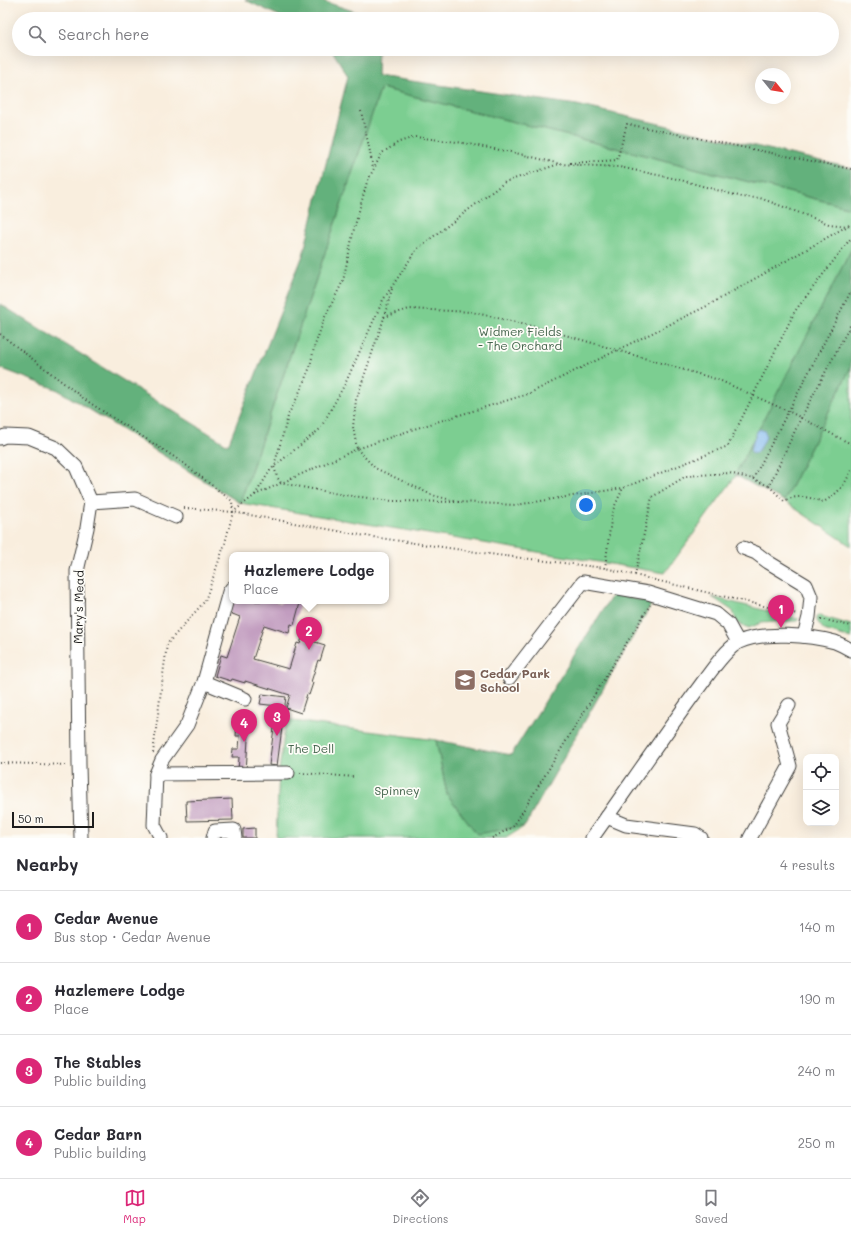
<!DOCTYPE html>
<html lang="en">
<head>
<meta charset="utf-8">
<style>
  :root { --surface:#fff; --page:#f7f7f7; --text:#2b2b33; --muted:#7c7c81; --line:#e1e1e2; --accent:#db2777 }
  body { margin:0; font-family:Mali,sans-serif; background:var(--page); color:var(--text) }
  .controls { position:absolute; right:12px; bottom:12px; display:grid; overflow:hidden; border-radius:8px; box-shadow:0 4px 16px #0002 }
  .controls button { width:36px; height:36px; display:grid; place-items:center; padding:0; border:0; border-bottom:1px solid var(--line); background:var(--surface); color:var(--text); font:20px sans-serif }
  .compass { position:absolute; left:755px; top:68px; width:36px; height:36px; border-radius:50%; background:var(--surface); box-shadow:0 4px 16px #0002; rotate:120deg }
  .scale { position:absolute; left:12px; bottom:10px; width:82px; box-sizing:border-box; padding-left:4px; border:2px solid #1c1c1c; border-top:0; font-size:11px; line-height:14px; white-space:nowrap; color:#1c1c1c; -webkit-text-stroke:3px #fdfcf7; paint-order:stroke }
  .you { position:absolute; left:586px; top:505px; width:14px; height:14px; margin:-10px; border:3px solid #fff; border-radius:50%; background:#1a73e8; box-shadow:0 0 0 6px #1a73e833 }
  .badge { display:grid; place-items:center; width:26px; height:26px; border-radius:50%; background:var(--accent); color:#fff; font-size:13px; font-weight:700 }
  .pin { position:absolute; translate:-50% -33px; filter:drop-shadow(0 1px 2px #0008) }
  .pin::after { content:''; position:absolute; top:21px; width:14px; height:12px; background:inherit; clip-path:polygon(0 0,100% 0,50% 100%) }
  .popup { position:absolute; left:229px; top:552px; width:160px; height:52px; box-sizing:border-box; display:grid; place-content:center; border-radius:8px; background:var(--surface); filter:drop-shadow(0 1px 3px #0005); font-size:13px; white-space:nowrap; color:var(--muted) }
  .popup b { font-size:15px; color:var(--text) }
  .popup::after { content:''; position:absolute; left:50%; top:100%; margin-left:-8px; border:8px solid transparent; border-top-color:var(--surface) }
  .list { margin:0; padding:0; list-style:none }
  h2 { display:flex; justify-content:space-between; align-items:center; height:52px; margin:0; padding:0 16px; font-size:17px }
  h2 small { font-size:13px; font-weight:400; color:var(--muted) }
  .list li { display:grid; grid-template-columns:26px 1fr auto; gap:12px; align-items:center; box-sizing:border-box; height:72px; padding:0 16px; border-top:1px solid var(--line) }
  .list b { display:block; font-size:15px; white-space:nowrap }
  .list p { margin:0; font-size:13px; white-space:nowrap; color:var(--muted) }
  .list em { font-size:13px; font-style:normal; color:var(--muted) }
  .icon { flex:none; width:22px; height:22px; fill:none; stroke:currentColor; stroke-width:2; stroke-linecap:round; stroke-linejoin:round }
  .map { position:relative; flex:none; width:851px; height:838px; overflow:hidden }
  .search { position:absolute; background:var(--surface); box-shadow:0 4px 16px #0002; left:12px; right:12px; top:12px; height:44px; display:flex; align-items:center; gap:10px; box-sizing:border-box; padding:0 14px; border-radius:22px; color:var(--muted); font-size:15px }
  .sheet { height:340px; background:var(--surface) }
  nav { display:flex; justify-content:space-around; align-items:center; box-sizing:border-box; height:56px; border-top:1px solid var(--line); background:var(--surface); font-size:11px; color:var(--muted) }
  nav a { display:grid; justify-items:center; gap:2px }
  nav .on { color:var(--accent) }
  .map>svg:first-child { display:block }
</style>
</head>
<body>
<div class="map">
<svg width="851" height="838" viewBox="0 0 851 838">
  <rect width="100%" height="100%" fill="#fdfcf7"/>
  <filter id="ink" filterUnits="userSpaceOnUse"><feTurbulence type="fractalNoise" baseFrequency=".025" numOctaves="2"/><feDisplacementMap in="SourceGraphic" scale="8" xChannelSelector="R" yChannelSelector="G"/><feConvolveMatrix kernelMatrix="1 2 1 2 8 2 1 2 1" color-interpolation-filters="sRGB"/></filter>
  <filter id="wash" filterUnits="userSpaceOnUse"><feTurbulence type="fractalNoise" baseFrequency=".012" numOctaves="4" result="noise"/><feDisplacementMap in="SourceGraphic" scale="16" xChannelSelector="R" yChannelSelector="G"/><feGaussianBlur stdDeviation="0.9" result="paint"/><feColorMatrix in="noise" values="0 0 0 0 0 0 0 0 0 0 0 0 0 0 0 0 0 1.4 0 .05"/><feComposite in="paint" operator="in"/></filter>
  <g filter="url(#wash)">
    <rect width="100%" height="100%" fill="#f9eede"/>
    <g fill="#7bce91" stroke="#4c7556">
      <polygon points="381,88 851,208 851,250 735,477 665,573 240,503"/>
      <polygon points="851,367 851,546 784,501"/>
      <polygon points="712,597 799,619 797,621 763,622 749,628 737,623 733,611"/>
      <polygon points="817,615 851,625 851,638 824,630 817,621"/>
      <polygon points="286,720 436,740 447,794 477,833 525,826 506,838 276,838 279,771"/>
    </g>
    <g fill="#64b17b" stroke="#40664c">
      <polygon points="245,0 320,0 377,19 286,19"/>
      <polygon points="331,49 378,49 377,76 577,105 851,168 851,208 381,88 240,503 58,390 0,368 0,304 228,445 303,255 348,76"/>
      <polygon points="851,250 851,367 784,501 735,475"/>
      <polygon points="613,594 652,603 525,826 477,834 447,794 436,740 511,755"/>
    </g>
    <path fill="#7db6ed" stroke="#4c6984" d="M760 429 765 431 766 437C763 444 760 451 753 454L750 450 757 431Z"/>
    <g id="blocks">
      <g fill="#c29dc0">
        <polygon points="233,601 274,601 281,603 282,601 293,601 300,603 294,625 291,624 289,633 264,625 253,659 289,669 297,643 300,644 302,638 325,645 320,661 318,660 311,682 313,683 309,695 307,694 301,713 286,708 290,695 245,681 245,683 232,679 231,681 215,676 221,655 227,657 240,617 230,613"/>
        <polygon points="262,694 286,697 277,766 269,765 277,706 260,704"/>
        <polygon points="237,722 249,723 246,772 238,772 239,757 232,757 233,749 239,749 240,736 236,736"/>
        <polygon points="232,799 233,820 187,821 186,801"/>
        <polygon points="255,828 255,838 243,838 243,829"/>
      </g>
    </g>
  </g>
  <g filter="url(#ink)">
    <use href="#blocks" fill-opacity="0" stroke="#3d3c39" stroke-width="1"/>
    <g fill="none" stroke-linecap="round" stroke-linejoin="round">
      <g stroke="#3d3c39" stroke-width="15">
        <g id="minor">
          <polyline points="0,438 5,436 29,437 56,448 76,467 91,502 87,528 77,571 79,765 81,838"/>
          <polyline points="91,502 135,499 176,517"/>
          <polyline points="743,548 756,553 768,562 806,585 811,597 809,617 804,636"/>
          <polyline points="509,678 583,582 648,593 716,614 728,624 738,642"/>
          <polyline points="204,682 245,699"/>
          <polyline points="156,774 288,773"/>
          <polyline points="607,817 626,825 695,834 701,838"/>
          <polyline points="161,838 154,825 156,774 162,760 187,725 204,682 229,592 232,588"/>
          <polyline points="213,838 215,831 234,830 235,838"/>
          <path d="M592 838C627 789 661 739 697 690 707 677 725 649 739 642 763 631 810 635 835 642 840 644 846 647 851 650"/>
          <polyline points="750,838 790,766 778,723 789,705"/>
        </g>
      </g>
      <g stroke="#3d3c39" stroke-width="2" stroke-dasharray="1 3" stroke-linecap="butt">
        <path d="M361 111C365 130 370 149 373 169"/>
        <polyline points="570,163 617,160 627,124 851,169"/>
        <polyline points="392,289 383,321 356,400 353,427 357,449 414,429 528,394 707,306 851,224"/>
        <polyline points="384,317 409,309 472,312 548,330 719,380 792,413 851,444"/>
        <polyline points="0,334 87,401 182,462 232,501 233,512 366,536 497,555 605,568 797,614"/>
        <polyline points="753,479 769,486 801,418 851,324"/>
        <path d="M769 486 784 501C798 494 809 497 823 502 837 495 846 484 851 470"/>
        <polyline points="255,495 271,469 320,429 345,384 383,300 417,249 505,182 559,164"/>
        <polyline points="459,502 393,501 344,495 281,483 277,477 274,466 289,413 297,398 310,367 314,348 325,317 343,281 354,229 367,182 382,153 399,142 415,137 457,142 516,153 560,164 619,167 677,179 742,197 760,198 829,224 848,226"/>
        <polyline points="184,508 233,512"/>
        <polyline points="605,568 612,512 623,488 728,446 795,311 851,238"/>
        <polyline points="635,575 652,497 686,476 729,473 753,479 851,291"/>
        <polyline points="821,619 851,626"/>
        <polyline points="153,753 167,644 205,601 225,543 233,512 255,495 357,449 375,468 432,495 459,502 516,505 623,488"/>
        <polyline points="0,763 68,765"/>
        <polyline points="300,773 355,777"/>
        <polyline points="492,838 513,827 650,605"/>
      </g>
      <use href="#minor" stroke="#fff" stroke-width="13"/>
    </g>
  </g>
  <defs>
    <g id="school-square" transform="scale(1.15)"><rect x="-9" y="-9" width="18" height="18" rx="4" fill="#8d6e63" stroke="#fdfcf7"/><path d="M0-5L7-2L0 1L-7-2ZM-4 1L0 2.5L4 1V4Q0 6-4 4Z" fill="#fff"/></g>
  </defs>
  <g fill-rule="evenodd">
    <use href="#school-square" x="465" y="680"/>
  </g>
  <g text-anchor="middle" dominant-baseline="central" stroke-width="3.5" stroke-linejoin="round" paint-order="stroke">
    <g font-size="12" fill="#42634b" stroke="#fdfcf7">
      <text x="520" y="331">Widmer Fields<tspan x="520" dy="14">- The Orchard</tspan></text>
      <text x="311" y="748">The Dell</text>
      <text x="397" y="790">Spinney</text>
    </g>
    <g font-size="12" fill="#1c1c1c" stroke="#fdfcf7">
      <text transform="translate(78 607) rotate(-89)">Mary's Mead</text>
    </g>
    <g font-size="12" font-weight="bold" fill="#785e54" stroke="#fdfcf7" text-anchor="start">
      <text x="480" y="673">Cedar Park<tspan x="480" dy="14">School</tspan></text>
    </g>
  </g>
</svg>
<div class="controls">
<button><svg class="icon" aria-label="locate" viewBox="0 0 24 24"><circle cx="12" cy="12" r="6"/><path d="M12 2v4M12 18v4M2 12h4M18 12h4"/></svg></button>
<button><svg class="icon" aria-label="layers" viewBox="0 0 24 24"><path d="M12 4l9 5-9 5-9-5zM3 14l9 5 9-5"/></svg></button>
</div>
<svg class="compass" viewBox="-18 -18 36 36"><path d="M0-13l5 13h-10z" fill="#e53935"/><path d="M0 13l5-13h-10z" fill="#7c7c81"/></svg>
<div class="scale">50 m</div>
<div class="you"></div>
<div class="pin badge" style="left:781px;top:628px">1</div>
<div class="pin badge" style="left:309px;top:650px">2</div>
<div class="popup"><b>Hazlemere Lodge</b>Place</div>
<div class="pin badge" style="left:277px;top:736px">3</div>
<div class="pin badge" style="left:244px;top:742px">4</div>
<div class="search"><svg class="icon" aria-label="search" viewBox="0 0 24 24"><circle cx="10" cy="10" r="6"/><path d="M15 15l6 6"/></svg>Search here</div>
</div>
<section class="sheet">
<h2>Nearby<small>4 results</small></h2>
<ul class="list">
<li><span class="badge">1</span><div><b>Cedar Avenue</b><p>Bus stop · Cedar Avenue</p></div><em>140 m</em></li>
<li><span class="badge">2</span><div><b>Hazlemere Lodge</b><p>Place</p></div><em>190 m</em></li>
<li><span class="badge">3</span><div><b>The Stables</b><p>Public building</p></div><em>240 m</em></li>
<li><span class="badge">4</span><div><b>Cedar Barn</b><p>Public building</p></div><em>250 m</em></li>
</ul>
</section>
<nav>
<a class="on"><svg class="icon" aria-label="map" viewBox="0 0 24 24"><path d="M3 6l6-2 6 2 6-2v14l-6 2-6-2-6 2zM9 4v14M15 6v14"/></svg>Map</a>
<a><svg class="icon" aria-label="directions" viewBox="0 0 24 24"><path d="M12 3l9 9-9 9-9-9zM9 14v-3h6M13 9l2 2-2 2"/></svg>Directions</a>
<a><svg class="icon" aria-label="saved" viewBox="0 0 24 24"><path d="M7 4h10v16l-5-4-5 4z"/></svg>Saved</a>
</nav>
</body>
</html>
